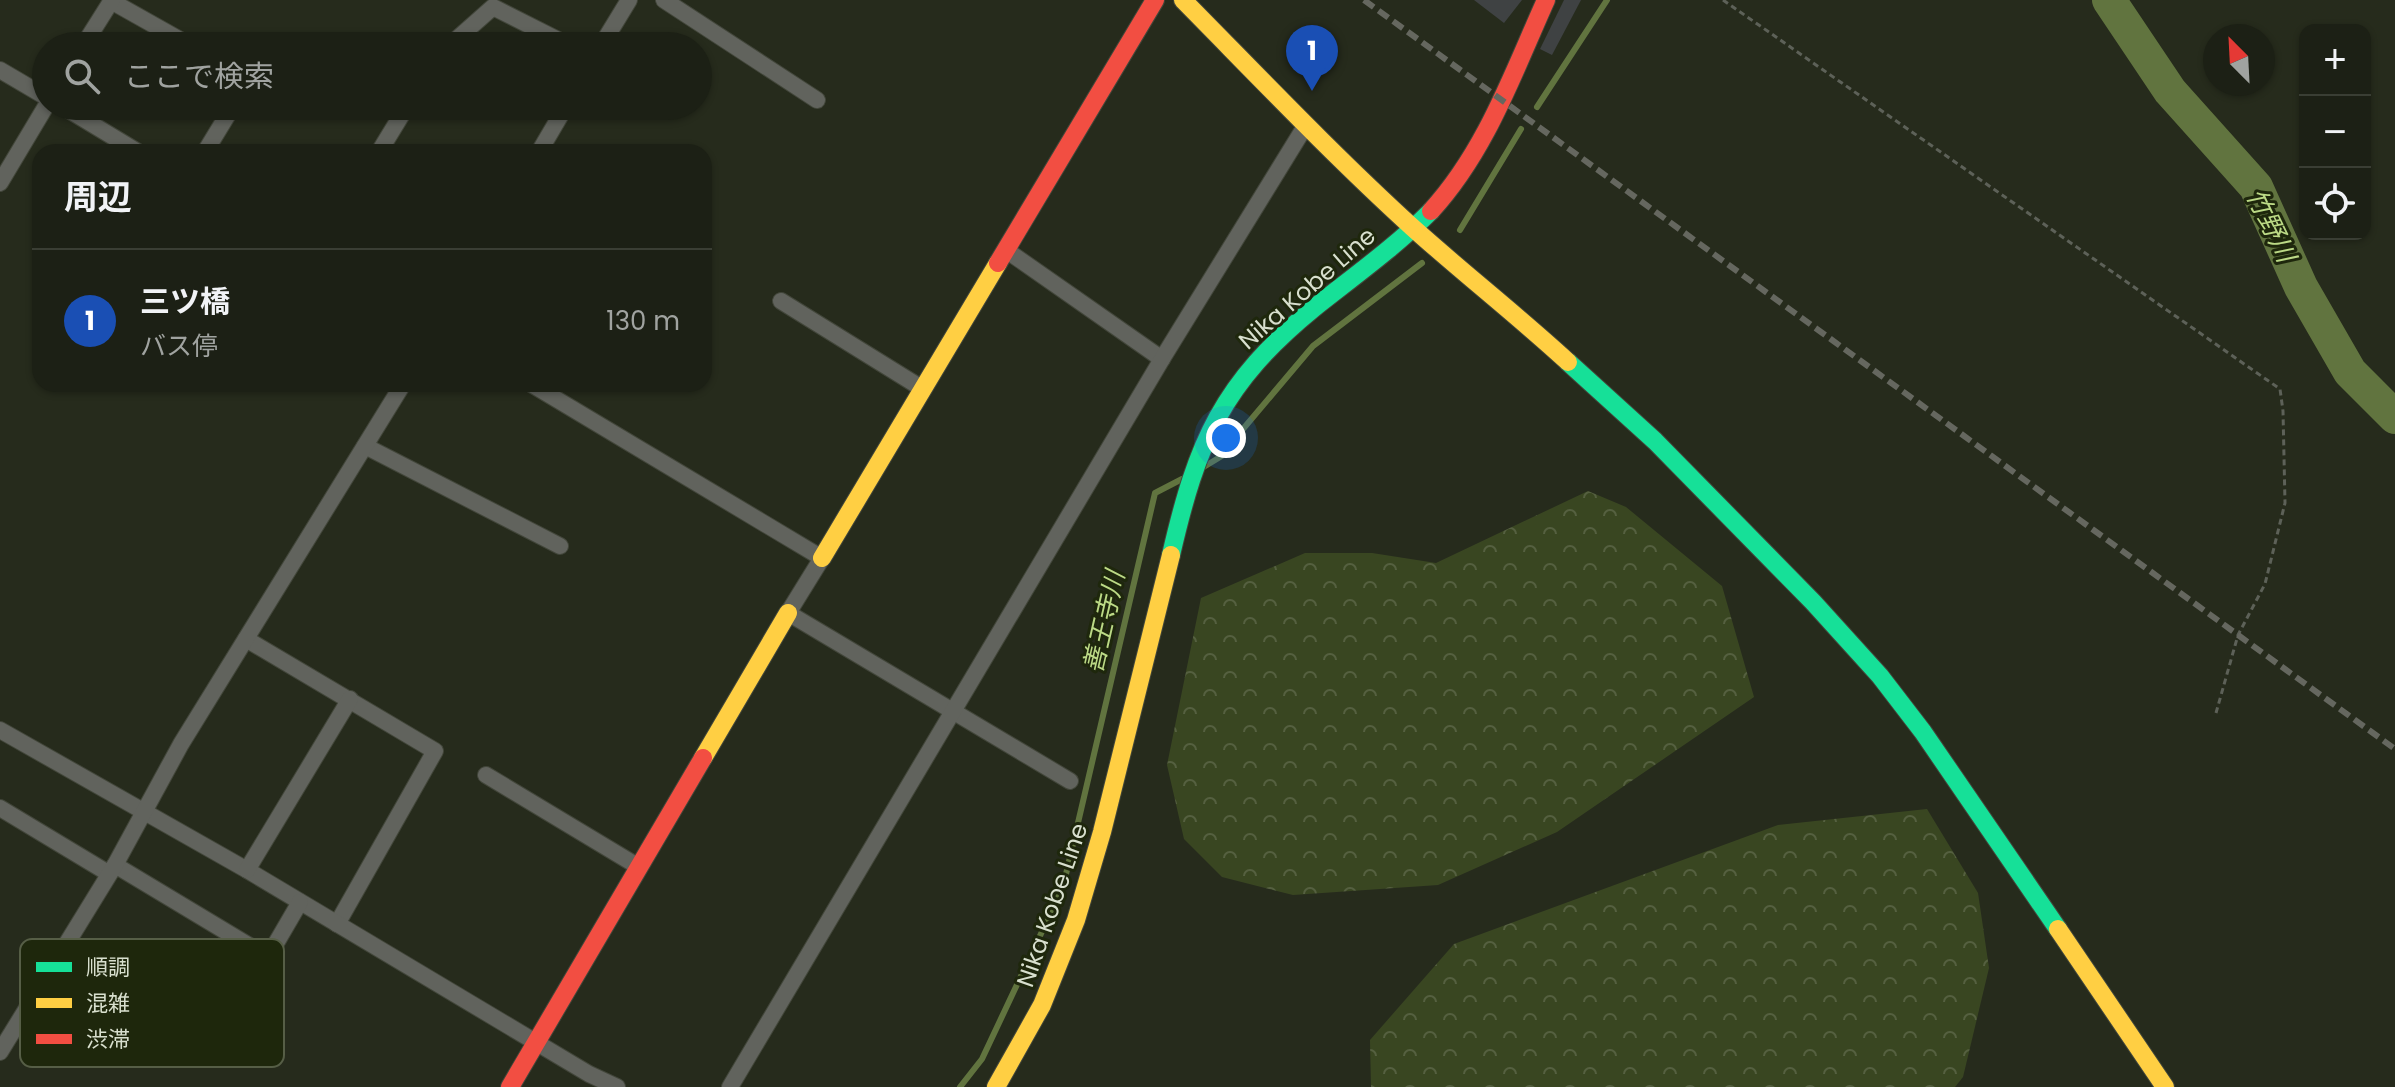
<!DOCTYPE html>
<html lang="ja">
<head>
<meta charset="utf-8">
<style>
  :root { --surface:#1c2015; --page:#292d22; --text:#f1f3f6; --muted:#a0a3a0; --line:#3a3e34; --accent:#9aa090 }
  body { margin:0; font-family:Poppins,"Noto Sans JP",sans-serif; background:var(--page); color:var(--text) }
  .controls { position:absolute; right:24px; top:24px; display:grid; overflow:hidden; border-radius:16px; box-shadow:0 2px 6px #0004 }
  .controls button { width:72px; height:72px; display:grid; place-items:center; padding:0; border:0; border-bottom:2px solid var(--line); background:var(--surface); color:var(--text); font:40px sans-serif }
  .compass { position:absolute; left:2203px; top:24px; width:72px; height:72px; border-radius:50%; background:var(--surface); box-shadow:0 2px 6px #0004; rotate:336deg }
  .you { position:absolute; left:1226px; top:438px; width:28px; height:28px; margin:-20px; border:6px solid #fff; border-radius:50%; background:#1a73e8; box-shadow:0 0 0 12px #1a73e833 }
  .badge { display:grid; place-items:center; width:52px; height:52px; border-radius:50%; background:var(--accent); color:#fff; font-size:26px; font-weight:700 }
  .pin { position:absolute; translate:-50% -66px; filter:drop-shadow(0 2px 4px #0008) }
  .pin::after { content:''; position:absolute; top:42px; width:28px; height:24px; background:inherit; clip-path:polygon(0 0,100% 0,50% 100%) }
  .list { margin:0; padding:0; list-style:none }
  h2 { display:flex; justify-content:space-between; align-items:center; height:104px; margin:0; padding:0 32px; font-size:34px }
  h2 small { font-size:26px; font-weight:400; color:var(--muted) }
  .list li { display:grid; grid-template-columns:52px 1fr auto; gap:24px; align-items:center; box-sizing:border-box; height:144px; padding:0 32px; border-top:2px solid var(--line) }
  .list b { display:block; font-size:30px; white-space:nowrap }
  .list p { margin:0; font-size:26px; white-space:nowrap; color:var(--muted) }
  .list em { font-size:26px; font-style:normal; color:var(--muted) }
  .icon { flex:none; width:44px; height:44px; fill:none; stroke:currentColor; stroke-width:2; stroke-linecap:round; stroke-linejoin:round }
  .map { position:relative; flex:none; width:2395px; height:1087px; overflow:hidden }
  .search { position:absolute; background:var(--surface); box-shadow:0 2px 6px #0004; left:32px; top:32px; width:680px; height:88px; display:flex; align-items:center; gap:20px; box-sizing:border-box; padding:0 28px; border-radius:44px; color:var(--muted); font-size:30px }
  .panel { position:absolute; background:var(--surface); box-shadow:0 2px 6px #0004; left:32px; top:144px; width:680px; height:248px; border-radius:24px }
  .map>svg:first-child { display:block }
</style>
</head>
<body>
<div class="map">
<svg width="2395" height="1087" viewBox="0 0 2395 1087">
  <defs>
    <pattern id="forest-crowns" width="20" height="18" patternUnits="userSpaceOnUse" patternTransform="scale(2)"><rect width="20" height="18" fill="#394621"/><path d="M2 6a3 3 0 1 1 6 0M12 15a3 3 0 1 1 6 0" fill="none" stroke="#556040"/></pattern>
  </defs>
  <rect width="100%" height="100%" fill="#262b1c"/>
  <g fill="url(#forest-crowns)">
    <polygon points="1588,491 1626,507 1722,586 1754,697 1557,832 1438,885 1293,895 1222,877 1184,839 1167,765 1201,598 1305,553 1372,553 1436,563"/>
    <polygon points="1927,809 1978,893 1989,968 1963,1077 1955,1087 1371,1087 1370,1040 1454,944 1778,825"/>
  </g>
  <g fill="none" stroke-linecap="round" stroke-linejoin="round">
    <g stroke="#61743f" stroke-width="6">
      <polyline points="1537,107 1607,0"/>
      <polyline points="1460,230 1521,129"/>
      <polyline points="1202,468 1230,451 1243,429 1313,346 1422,263"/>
      <polyline points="960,1087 982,1059 1063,887 1155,493 1182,479"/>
    </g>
    <polyline stroke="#61743f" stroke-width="34" points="2109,0 2170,91 2256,187 2301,287 2350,372 2395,417"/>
  </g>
  <g fill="#3f4243">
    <polygon points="1474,0 1522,0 1504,23"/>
    <polygon points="1564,0 1581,0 1552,55 1540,49"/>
  </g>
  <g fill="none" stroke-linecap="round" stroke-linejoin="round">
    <g stroke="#42463a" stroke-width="18">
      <g id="street">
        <polyline points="664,0 817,100"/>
        <polyline points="111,1 191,46"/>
        <polyline points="83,46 112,0"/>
        <polyline points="449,46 493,7 570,46"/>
        <polyline points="601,46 629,0"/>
        <polyline points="0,70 46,97"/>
        <polyline points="62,106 138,152"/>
        <polyline points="205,152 233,106"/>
        <polyline points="379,152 407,106"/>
        <polyline points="539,152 566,106"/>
        <polyline points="0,183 46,106"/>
        <polyline points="1006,250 1162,359"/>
        <polyline points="781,301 923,389"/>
        <polyline points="531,384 822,558 788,613 1070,781"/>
        <polyline points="365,446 560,546"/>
        <polyline points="246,639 435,751 337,924"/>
        <polyline points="0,730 247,870 589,1074 617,1087"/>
        <polyline points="486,775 639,867"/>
        <polyline points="0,808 108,873"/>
        <polyline points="115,865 268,957 300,902"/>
        <polyline points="247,870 350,699"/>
        <polyline points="0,1052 115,865 181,744 403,384"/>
        <polyline points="730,1087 1162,359 1306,125"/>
      </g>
    </g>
    <g stroke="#42463a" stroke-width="20">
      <g id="fast">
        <polyline points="1568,362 1655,441 1813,602 1880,676 1923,732 2058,929"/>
        <path d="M1171 555C1197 442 1222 383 1314 308 1353 277 1395 247 1431 211"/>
      </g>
    </g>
    <g stroke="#42463a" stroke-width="20">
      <g id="slow">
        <path d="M1183 0C1258 76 1333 155 1412 227 1463 273 1517 315 1568 362"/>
        <polyline points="822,558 998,263"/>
        <polyline points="703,758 788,613"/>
        <polyline points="2058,929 2165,1087"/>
        <polyline points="996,1087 1042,1005 1076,920 1102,832 1171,555"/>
      </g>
    </g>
    <g stroke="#42463a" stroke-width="20">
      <g id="jam">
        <path d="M1431 211C1486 151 1513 73 1546 0"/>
        <polyline points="998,263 1155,0"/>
        <polyline points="510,1087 703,758"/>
      </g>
    </g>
    <polyline stroke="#5d6158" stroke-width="3" stroke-dasharray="6 4" stroke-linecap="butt" points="1723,0 2280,389 2283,411 2285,503 2265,584 2238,635 2216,713"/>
    <use href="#street" stroke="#61635d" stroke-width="16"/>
    <use href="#fast" stroke="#16e098" stroke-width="18"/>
    <use href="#slow" stroke="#ffcf43" stroke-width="18"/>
    <use href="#jam" stroke="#f24e42" stroke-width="18"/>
    <polyline stroke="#65675f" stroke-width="6" stroke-dasharray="12 6" stroke-linecap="butt" points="1364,0 2395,749"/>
  </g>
  <g text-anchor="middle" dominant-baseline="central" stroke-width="6" stroke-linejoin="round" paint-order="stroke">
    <g font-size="24" fill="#d8dfce" stroke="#1e270c">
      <text transform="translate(1307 288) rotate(-41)">Nika Kobe Line</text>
      <text transform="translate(1052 905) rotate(-71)">Nika Kobe Line</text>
    </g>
    <g font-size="26" font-style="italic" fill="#bcda86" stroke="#1e270c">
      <text transform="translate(2271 225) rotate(64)">竹野川</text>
      <text transform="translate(1104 622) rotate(-77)">善王寺川</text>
    </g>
  </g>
  <rect x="20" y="939" width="264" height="128" rx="12" fill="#1e270c" stroke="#565e46" stroke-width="2"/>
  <rect x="36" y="962" width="36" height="10" fill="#16e098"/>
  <rect x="36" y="998" width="36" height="10" fill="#ffcf43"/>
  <rect x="36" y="1034" width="36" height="10" fill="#f24e42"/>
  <g font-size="22" fill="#d8dfce">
    <text x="86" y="975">順調</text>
    <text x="86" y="1011">混雑</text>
    <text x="86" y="1047">渋滞</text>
  </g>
</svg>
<div class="controls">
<button>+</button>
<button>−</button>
<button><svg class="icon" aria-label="locate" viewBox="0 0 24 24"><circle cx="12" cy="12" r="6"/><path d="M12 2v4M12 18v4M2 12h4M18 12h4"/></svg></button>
</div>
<svg class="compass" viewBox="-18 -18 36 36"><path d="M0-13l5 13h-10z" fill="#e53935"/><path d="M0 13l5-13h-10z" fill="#a0a3a0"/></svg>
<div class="you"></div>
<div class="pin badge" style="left:1312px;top:91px;background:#1a4fb4">1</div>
<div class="search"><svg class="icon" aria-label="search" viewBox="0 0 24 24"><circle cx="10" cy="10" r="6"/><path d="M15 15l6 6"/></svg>ここで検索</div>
<section class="panel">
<h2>周辺<small></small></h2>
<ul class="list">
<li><span class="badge" style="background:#1a4fb4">1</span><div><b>三ツ橋</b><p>バス停</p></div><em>130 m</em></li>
</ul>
</section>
</div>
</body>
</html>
